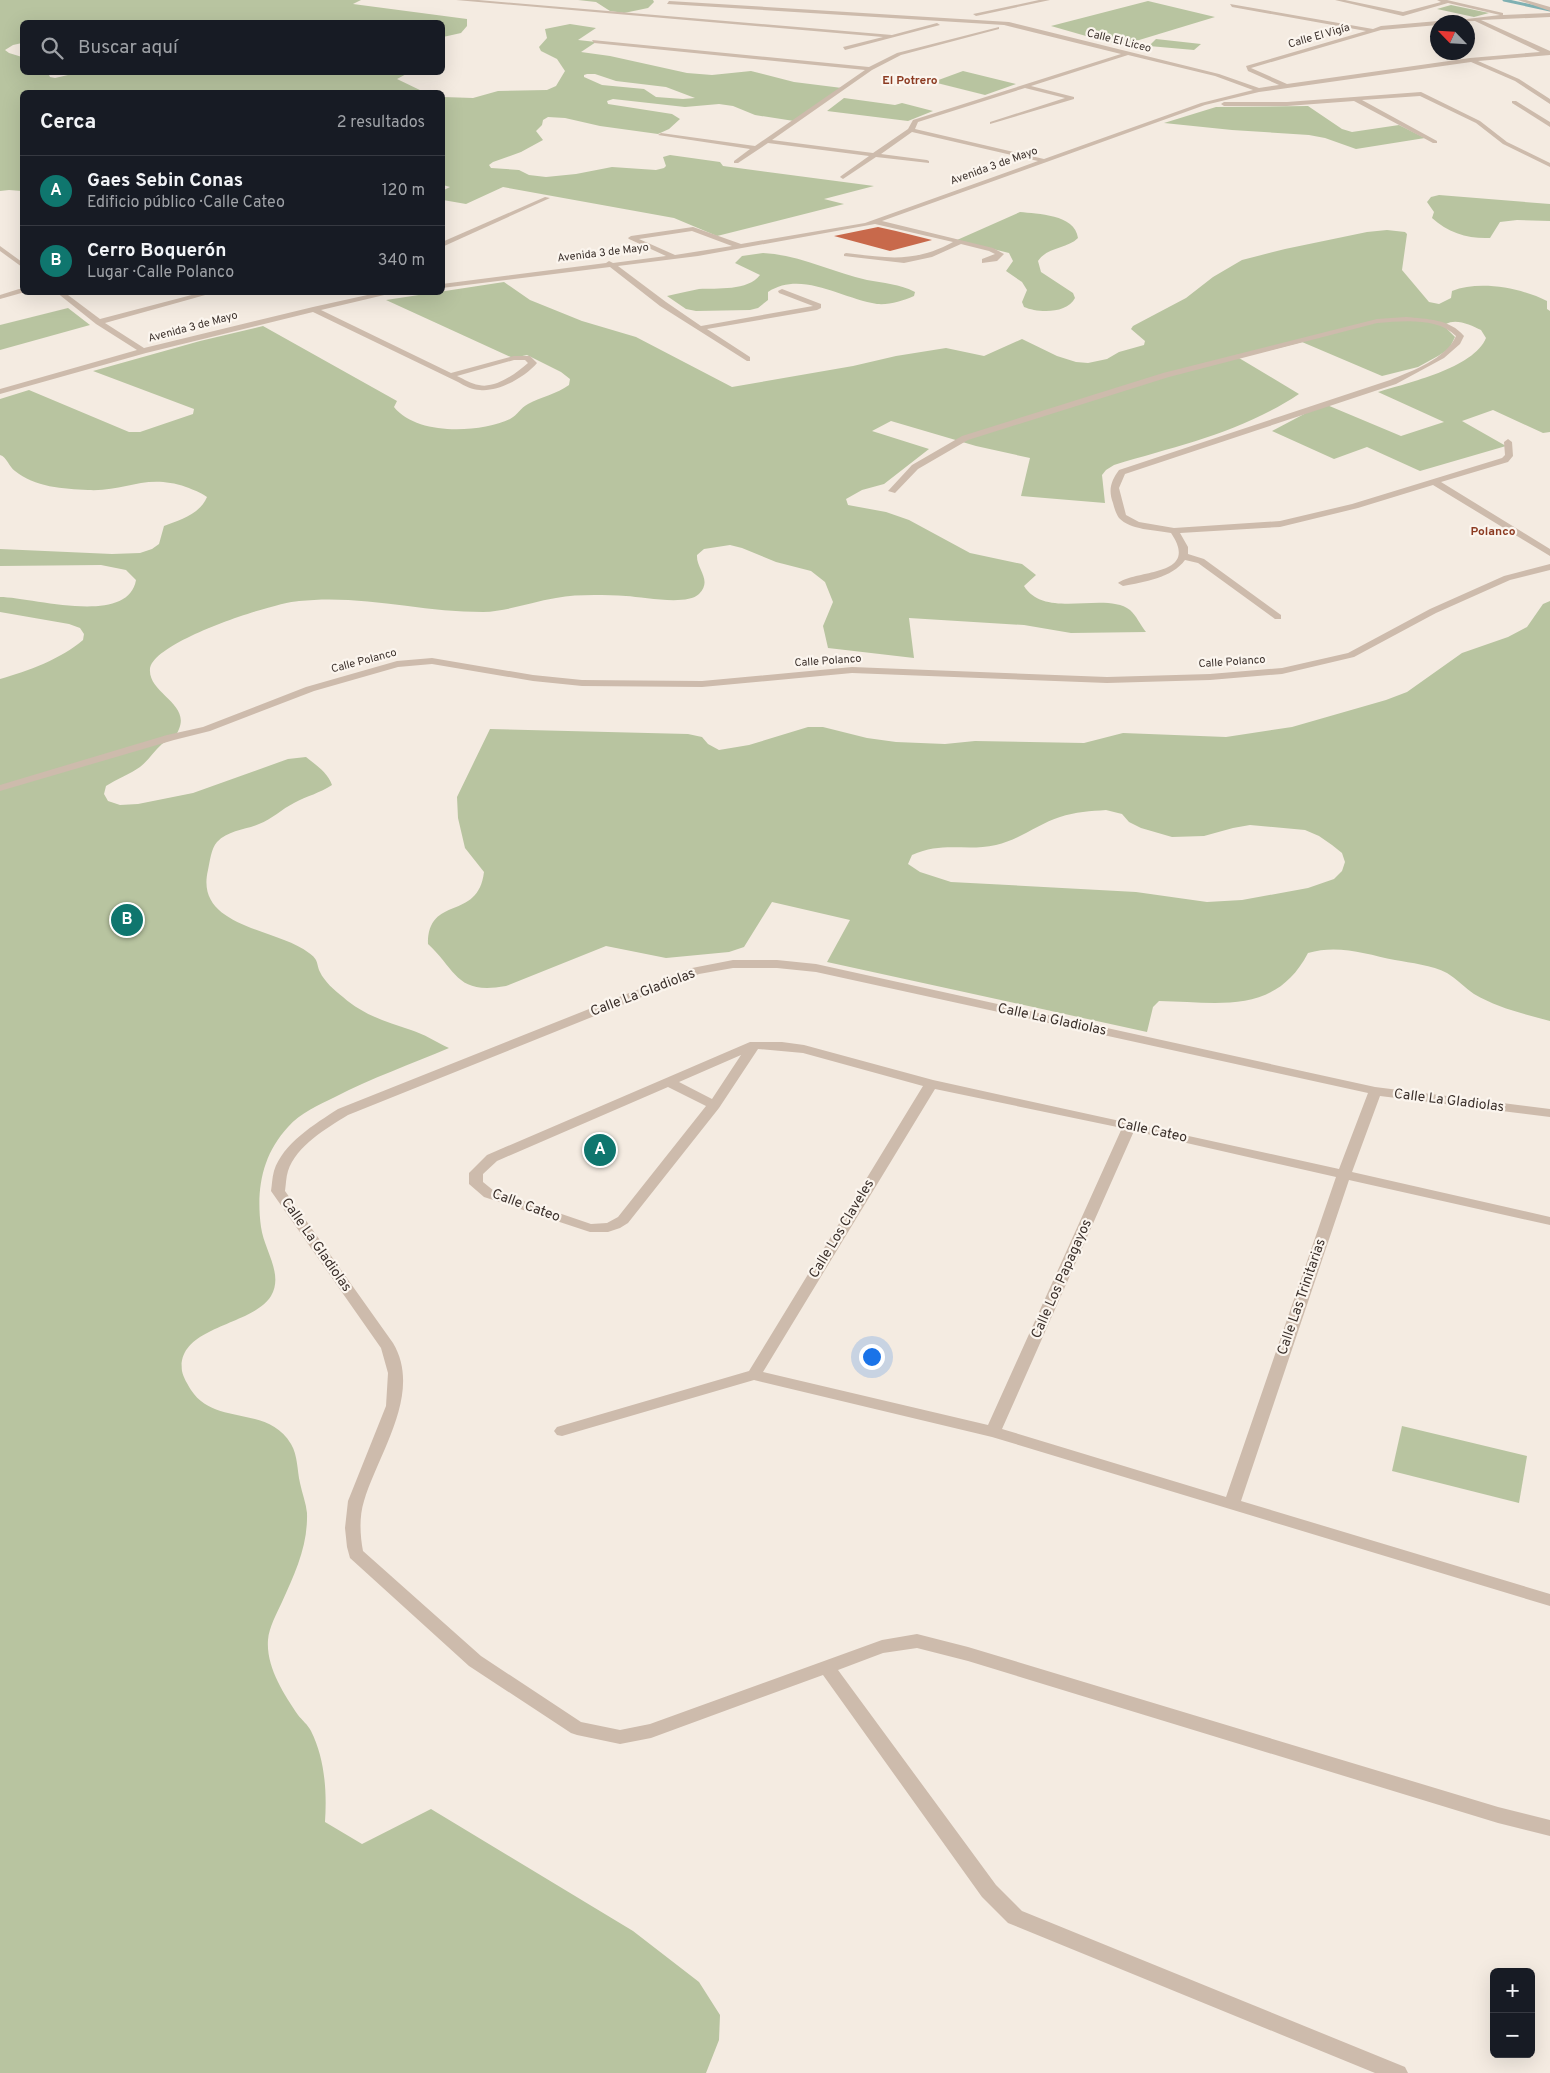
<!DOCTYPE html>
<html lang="es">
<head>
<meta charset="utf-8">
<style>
  :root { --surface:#171b24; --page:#242831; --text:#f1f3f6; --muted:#9ea1a6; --line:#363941; --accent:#0f766e }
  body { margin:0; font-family:Overpass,sans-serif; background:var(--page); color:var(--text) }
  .controls { position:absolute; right:15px; bottom:15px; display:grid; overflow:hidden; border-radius:8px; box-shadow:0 5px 20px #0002 }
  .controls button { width:45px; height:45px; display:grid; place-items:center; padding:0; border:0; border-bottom:1px solid var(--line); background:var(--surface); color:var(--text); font:25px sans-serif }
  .compass { position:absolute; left:1430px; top:15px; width:45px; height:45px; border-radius:50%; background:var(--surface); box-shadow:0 5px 20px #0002; rotate:295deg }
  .you { position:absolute; left:871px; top:1356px; width:18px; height:18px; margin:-12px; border:4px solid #fff; border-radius:50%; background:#1a73e8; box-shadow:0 0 0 8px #1a73e833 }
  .badge { display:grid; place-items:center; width:32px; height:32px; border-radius:50%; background:var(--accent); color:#fff; font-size:16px; font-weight:700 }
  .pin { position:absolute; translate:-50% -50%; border:2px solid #fff; box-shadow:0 1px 5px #0006 }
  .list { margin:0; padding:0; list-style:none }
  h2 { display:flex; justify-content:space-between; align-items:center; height:65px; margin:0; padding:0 20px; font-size:21px }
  h2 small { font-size:16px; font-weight:400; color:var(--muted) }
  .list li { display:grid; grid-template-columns:32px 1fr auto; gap:15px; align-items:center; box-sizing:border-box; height:70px; padding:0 20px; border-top:1px solid var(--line) }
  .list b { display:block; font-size:19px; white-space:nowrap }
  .list p { margin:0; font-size:16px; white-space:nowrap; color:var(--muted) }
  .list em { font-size:16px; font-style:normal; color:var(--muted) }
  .icon { flex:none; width:28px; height:28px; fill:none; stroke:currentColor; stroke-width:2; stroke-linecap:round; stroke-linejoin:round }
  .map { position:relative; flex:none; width:1550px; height:2073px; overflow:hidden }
  .search { position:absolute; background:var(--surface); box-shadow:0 5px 20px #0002; left:20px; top:20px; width:425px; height:55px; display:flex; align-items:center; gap:12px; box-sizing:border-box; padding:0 18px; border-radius:8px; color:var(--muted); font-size:19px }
  .panel { position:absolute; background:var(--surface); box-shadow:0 5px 20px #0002; left:20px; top:90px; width:425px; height:205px; border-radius:8px }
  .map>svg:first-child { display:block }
</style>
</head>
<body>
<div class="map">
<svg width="1550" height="2073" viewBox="0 0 1550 2073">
  <rect width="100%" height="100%" fill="#f4ebe1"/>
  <g fill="#b8c4a0" fill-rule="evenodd">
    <polygon points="0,0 361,0 353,4 467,19 467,26 461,33 443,37 442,22 22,22 22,43 13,45 5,50 9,53 22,57 22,72 48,73 50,77 55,78 81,72 410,72 397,79 424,92 22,92 22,191 9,190 0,191"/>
    <polygon points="578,0 653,0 654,2 648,8 624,13 610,11 596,2"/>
    <polygon points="1148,1 1215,17 1126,44 1107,42 1051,26"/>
    <polygon points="1451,5 1489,13 1474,17 1437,9"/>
    <path d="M570 24 596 28 578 40 596 42 581 52 610 56 687 73 712 75 751 71 794 82 842 88 794 121 755 115 733 106 719 104 685 107 613 99 607 101 608 104 672 114 680 119 669 129 658 134 600 126 565 118 548 117 543 120 542 125 536 131 543 140 521 152 493 162 489 165 491 168 519 170 529 175 546 177 576 174 612 167 656 170 664 168 666 166 663 157 670 155 720 162 723 166 874 186 824 199 844 204 717 236 674 218 503 187 466 204 443 200 442 191 450 187 443 185V97L473 98 498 91 547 90 556 86 565 71 557 59 541 51 539 47 547 38 545 29ZM587 74H595L616 81 666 87 695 98 683 99 656 97 644 89 602 85 584 77V75Z"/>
    <polygon points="1156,39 1201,44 1194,50 1149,46"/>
    <polygon points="963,71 1016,84 985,95 933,82"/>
    <polygon points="844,98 895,105 902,103 933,111 908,121 827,111"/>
    <polygon points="1308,106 1342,129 1352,132 1399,125 1425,138 1356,149 1325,138 1309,135 1232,130 1164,123 1216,107"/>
    <path d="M1439 195 1550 204V221L1517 220 1500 222 1490 238C1469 239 1448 233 1432 218L1434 212 1427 202 1431 197Z"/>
    <path d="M1020 212C1037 214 1075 214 1078 238 1067 249 1047 247 1038 261L1041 272 1073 293 1075 298C1067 314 1038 313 1024 307L1022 302 1027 290 1022 282 1006 271 1013 261 1009 253 957 240Z"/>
    <path d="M1387 230 1405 232 1407 234 1402 270 1429 302 1439 304 1451 298 1452 291C1480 280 1521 288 1547 301V309L1550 311V432L1543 433 1493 410 1462 421 1506 446 1420 471 1367 447 1334 459 1272 431 1308 412 1327 405 1401 436 1444 422 1378 392C1407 383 1474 368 1486 338L1481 330C1471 325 1456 318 1446 324L1447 329 1455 337 1449 349 1438 356 1418 367 1382 376 1302 342 1239 358 1299 394C1240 433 1180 445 1114 465L1106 470 1102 475 1105 503 1021 496 1030 458 976 446 891 421 872 431 929 449 884 484 862 490 846 499 848 505 886 512 909 520 970 553 1022 564 1036 575 1024 586C1045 620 1105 591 1130 610 1136 615 1141 626 1146 632L1071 633 1024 625 909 618 914 658 828 648 823 626 833 602 825 582 811 571 776 562 742 548 730 545 704 549 697 555C696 569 713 580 699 594 687 606 643 597 626 596 603 595 578 594 556 598 531 602 509 611 483 612 421 612 361 594 299 601 273 603 153 641 150 669 148 693 190 703 179 729 176 738 169 740 162 744 154 751 149 760 140 767 130 774 117 779 106 786L104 794 108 801 120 805 138 804 193 793 288 759 306 757C316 765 328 773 332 785 320 793 307 796 294 803 282 809 272 819 259 824 245 830 228 830 217 842 211 849 210 861 208 870 194 928 277 928 309 953 319 960 316 963 320 972 324 981 335 991 343 997 363 1015 387 1022 411 1030 424 1034 436 1042 449 1048 411 1064 372 1078 335 1097 319 1105 300 1113 288 1127 262 1155 256 1190 261 1227 264 1250 284 1274 271 1296 253 1326 176 1326 182 1371 183 1377 188 1385 191 1390 215 1427 267 1404 291 1444 298 1456 297 1470 300 1483 302 1493 306 1503 307 1513 308 1546 295 1573 282 1602 277 1613 269 1627 268 1640 266 1667 284 1694 298 1715 302 1720 308 1725 311 1731 325 1759 327 1792 325 1822L362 1844 431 1809 633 1931 699 1982 720 2015 719 2040 706 2073H0V679C28 671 61 659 83 640L84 634 80 628 69 624 0 612V597C31 597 128 627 136 580L126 570 101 565 0 566V549L112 554 140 553 152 549 159 544 164 526C180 520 200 514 207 497 200 492 194 490 186 487 145 473 126 492 88 490 64 489 34 487 15 471 9 467 7 457 0 455V399L29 390 129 432H140L193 414 194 409 93 371 200 341 263 326 397 401 394 407C417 436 480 433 510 419 518 415 520 408 528 404 541 397 557 394 569 385L570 379 561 372 527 355 513 358 386 300 504 282 530 300 582 321 636 337 732 387 853 366 896 356 946 348 984 356 1022 339 1057 356 1076 362 1088 363 1107 359 1119 352 1144 345 1145 341 1131 329 1133 326 1186 298 1213 277 1242 260 1285 249 1367 232Z"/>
    <path d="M763 253C800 255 832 272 867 280 883 283 900 284 915 292L914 296C902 301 890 305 877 304 842 299 802 270 768 292V300L758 308 750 310 696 311 686 309 667 296C677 294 688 291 699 289 717 288 748 291 760 275L735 263 742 256Z"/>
    <polygon points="68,308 90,325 0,350 0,325"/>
    <path d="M1550 601V1021C1524 1014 1498 1008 1474 994 1465 988 1457 979 1447 973 1432 965 1411 963 1395 960 1366 954 1338 944 1308 953 1275 1016 1218 1002 1159 1001L1153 1007 1147 1032 827 962 850 920 772 902 744 947 729 952 666 958 606 946 506 986C456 995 457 971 428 944 428 894 478 922 484 872L465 848 458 818 457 797 490 729 688 734 702 737 708 744 719 750 749 745 808 727H823L867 738 896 742 945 744 975 741 1084 743 1123 733 1226 737 1292 727 1386 700 1407 692 1462 653 1508 637 1527 627 1543 604ZM1106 810 1122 814 1129 822 1141 828 1172 837 1204 836 1233 828 1250 825 1305 830 1319 836 1332 845 1342 853 1345 862 1342 871 1334 879 1308 888 1242 900 1207 902 1136 892 951 882 920 872 908 864 912 855C944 841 966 852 996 845 1019 840 1038 824 1060 817 1075 812 1091 811 1106 810Z"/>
    <polygon points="1402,1426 1527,1456 1519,1503 1392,1471"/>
  </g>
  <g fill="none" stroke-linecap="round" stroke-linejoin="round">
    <polyline stroke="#7fb0b2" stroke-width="3" points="1504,0 1550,10"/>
  </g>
  <polygon fill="#c8694b" points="878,227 896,231 932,240 890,251 834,236"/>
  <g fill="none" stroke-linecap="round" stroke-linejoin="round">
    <g fill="#cdbbac" fill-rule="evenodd">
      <polygon points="456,0 478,0 892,35 937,23 940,25 845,50 843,47 883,37"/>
      <polygon points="1039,0 1050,0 976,16 973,14"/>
      <path d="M1335 0H1345L1403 12 1441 2 1437 0H1447L1503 13V15L1550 13V17L1481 20 1550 51V55L1478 61 1519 79 1550 99V104L1515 81 1471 62 1259 92 1205 105 882 221 993 248 1004 254 997 261 982 263V259L995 254 989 251 961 244 932 257 904 263 844 256V254L846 253C887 258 915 263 953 242L875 224 698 256 618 266 666 302 701 326 813 306 779 293 778 291 782 289 821 304V308L817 310 707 329 750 357V361H747L660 306 610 267 442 288V284L606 263 609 261 613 263 666 256 629 239 628 238 631 236 693 227 741 244 865 223 1038 161 912 132 881 154 927 160 929 161V163L876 157 843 179 840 177 841 176 869 156 768 143 738 163H734V161L750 149 658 135 661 133 755 146 865 70 594 43 592 40 869 67 897 53 999 27V29L901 55 872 70 772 140 873 153 908 129 913 120 1121 54 1004 25 667 4 669 1 1009 22 1219 74 1259 88 1279 85 1248 71 1246 66 1366 31 1232 7 1230 4 1373 29 1381 26 1438 21 1440 22H1438V25L1381 30 1251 68 1287 84 1470 58 1540 52 1475 21 1442 22 1500 15 1448 3 1403 16ZM1128 55 1215 76 1253 90 1201 103 1044 159 915 129 918 122 1025 88 1065 98 990 122V124L1074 99V97L1031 86ZM692 231 732 246 675 255 639 239Z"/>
      <polygon points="1518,0 1526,0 1550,7 1550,11"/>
      <polygon points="1421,92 1480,121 1507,142 1550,163 1550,167 1503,144 1476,123 1420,96 1362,100 1437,141 1437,143 1433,143 1354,101 1287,106 1224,106 1221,104 1224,102 1287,102"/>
      <polygon points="1512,101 1516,101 1550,122 1550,127 1512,103"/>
      <polygon points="545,197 550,198 442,247 442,242"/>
      <polygon points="0,246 22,262 22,267 0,251"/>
      <polygon points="19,289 22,289 22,292 25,292 0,299 0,295"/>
      <path d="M56 292H64L100 319 203 292H216L105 323 144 348 313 307 381 292H397L321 310 451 373 514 356H530L537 363C525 377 499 392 480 390 472 390 465 386 458 382L313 312 146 353 0 394V389L137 350 96 324ZM514 360H525L528 363C517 373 495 389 479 385 471 384 464 379 457 376Z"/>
      <path d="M1406 317C1427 319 1450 319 1464 336L1460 344 1444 358 1396 384 1125 474 1119 488 1126 515 1139 522 1174 528 1280 521 1352 504 1502 458 1505 455 1504 442 1508 439 1512 442 1513 456 1508 462 1441 482 1550 549V556L1433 485 1358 508 1280 527 1180 533 1188 547V554L1204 559 1281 615V619H1275L1198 563 1185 560C1172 578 1144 582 1123 586L1118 583C1136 569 1201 577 1171 533 1155 530 1130 530 1119 518 1116 514 1114 507 1113 503 1108 490 1111 481 1119 470L1390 380C1412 371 1446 359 1456 336 1437 317 1403 321 1377 323L1169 377 968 440 918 469 895 493 888 491 912 465 962 436 1163 373 1377 319Z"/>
      <polygon points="1550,564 1550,570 1510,580 1436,613 1354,657 1282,674 1210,680 1107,683 852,673 702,687 582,686 533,681 432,664 398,667 314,691 210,731 174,740 0,791 0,785 167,735 203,727 306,687 397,661 432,658 533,675 582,680 702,681 852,667 1107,677 1210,674 1282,668 1348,653 1430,609 1504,576"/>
      <path d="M733 960H777L816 964 1375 1087 1550 1109V1117L1380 1096 1352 1172 1550 1217V1225L1349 1180 1241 1501 1550 1594V1606L992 1437 754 1380 562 1436 557 1435 554 1431 557 1427 749 1371 923 1086 803 1053 758 1049 719 1108 628 1223 620 1228 608 1232H590L484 1197 469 1184V1173L487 1155 750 1042H782L804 1045 933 1080 1339 1169 1368 1093 816 972 777 968H733L699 974 348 1115C327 1128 296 1146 288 1171 286 1177 286 1184 285 1191L393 1343C423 1393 378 1454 364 1501 359 1517 360 1535 363 1551L481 1656 581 1722 620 1730 650 1724 882 1640 917 1634 968 1647 1498 1807 1550 1820V1836L1498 1823 968 1661 917 1648 883 1653 838 1670 996 1885 1022 1911 1405 2067 1408 2073H1375L1008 1923 982 1897 823 1675 651 1738 620 1744 577 1735 571 1733 469 1666 350 1558 347 1547 345 1528 348 1501 386 1406 388 1373 381 1348 271 1191C272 1185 272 1178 274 1171 283 1143 315 1124 338 1109L692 968ZM741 1055 712 1099 679 1082ZM668 1087 706 1106 618 1217 607 1223 591 1224 494 1191 483 1182V1174L497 1161ZM935 1089 1122 1128 988 1425 763 1372ZM1134 1131 1336 1177 1226 1497 1002 1429Z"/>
    </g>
  </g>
  <g text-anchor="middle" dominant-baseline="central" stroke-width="4.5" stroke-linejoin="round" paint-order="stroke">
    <g font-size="11" fill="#3b302b" stroke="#fbf5ee">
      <text transform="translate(1319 36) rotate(-16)">Calle El Vigía</text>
      <text transform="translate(1119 41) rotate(14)">Calle El Liceo</text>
      <text transform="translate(994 166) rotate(-20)">Avenida 3 de Mayo</text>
      <text transform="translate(603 253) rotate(-7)">Avenida 3 de Mayo</text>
      <text transform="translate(193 327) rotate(-15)">Avenida 3 de Mayo</text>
      <text transform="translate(364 661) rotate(-15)">Calle Polanco</text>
      <text transform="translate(828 661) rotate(-4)">Calle Polanco</text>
      <text transform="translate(1232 662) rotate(-4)">Calle Polanco</text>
    </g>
    <g font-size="12" font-weight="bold" fill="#8c3b22" stroke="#fbf5ee">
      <text x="910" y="81">El Potrero</text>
      <text x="1493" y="532">Polanco</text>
    </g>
    <g font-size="14" fill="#3b302b" stroke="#fbf5ee">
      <text transform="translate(643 993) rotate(-21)">Calle La Gladiolas</text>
      <text transform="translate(1052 1020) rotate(12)">Calle La Gladiolas</text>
      <text transform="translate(1449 1101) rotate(7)">Calle La Gladiolas</text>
      <text transform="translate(1152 1131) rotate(12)">Calle Cateo</text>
      <text transform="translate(526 1206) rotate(20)">Calle Cateo</text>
      <text transform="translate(842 1229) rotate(-59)">Calle Los Claveles</text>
      <text transform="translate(316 1245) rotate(55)">Calle La Gladiolas</text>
      <text transform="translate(1062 1279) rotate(-66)">Calle Los Papagayos</text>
      <text transform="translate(1302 1297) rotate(-71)">Calle Las Trinitarias</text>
    </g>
  </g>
</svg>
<div class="controls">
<button>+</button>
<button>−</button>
</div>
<svg class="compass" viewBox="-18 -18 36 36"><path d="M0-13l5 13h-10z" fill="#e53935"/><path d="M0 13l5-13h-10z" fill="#9ea1a6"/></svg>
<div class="you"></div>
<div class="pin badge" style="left:600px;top:1150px">A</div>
<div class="pin badge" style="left:127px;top:920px">B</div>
<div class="search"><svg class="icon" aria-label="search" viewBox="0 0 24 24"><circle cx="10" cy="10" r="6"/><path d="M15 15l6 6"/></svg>Buscar aquí</div>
<section class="panel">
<h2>Cerca<small>2 resultados</small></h2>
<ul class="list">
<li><span class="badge">A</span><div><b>Gaes Sebin Conas</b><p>Edificio público · Calle Cateo</p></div><em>120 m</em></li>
<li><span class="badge">B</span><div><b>Cerro Boquerón</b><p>Lugar · Calle Polanco</p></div><em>340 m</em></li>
</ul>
</section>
</div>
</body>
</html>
